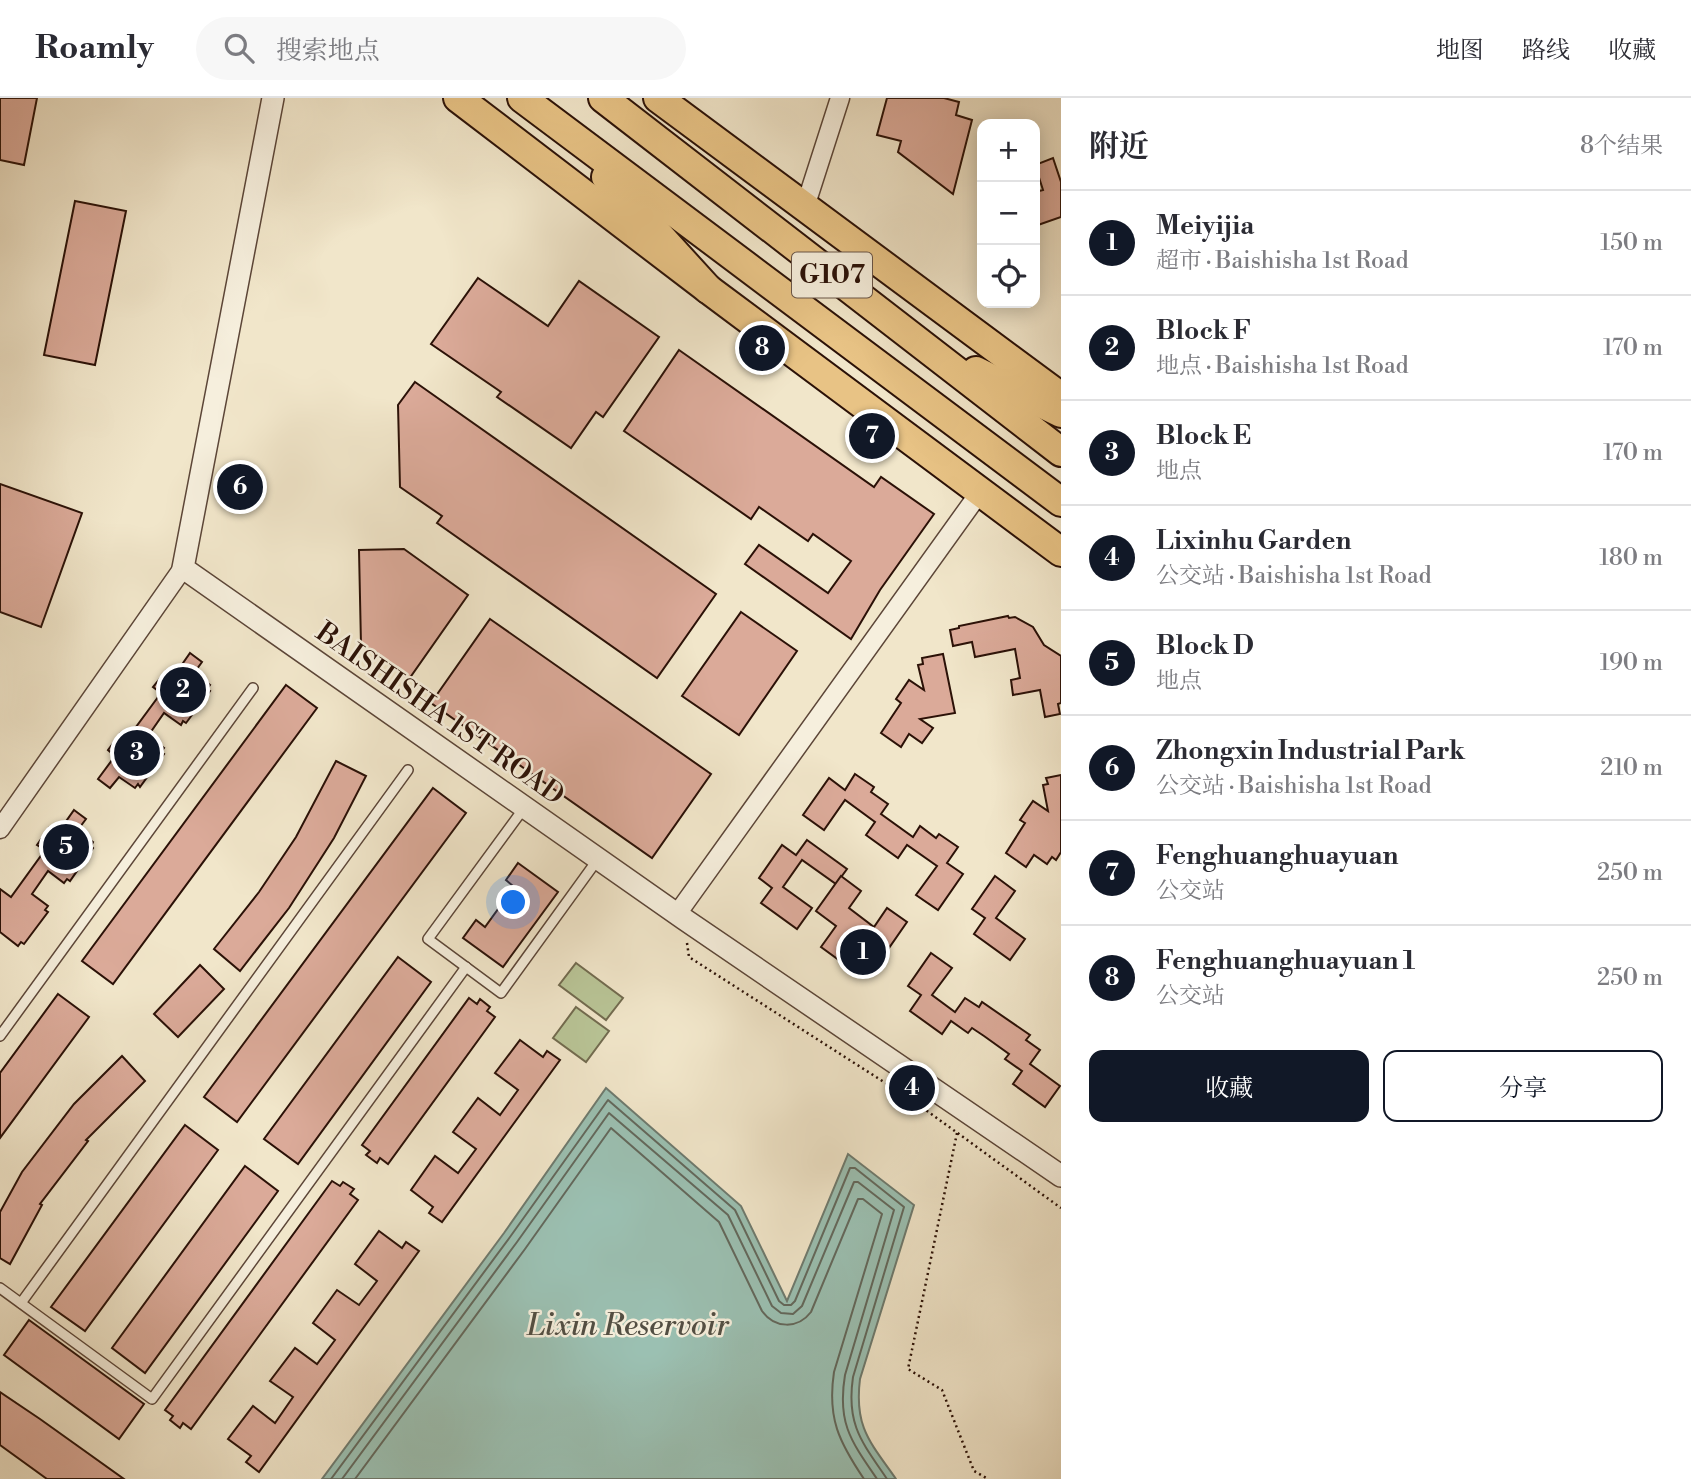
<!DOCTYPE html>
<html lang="zh">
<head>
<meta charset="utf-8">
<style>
  :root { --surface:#fff; --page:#f7f7f7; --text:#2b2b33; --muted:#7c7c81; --line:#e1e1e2; --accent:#111827 }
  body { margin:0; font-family:"Libre Bodoni","Noto Serif SC",serif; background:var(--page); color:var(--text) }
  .controls { position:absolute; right:21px; top:21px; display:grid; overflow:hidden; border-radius:14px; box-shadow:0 4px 18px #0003 }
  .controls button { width:63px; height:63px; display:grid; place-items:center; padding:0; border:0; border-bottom:2px solid var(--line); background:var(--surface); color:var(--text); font:35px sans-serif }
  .you { position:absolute; left:514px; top:805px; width:24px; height:24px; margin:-18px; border:5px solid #fff; border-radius:50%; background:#1a73e8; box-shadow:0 0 0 10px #1a73e833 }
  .badge { display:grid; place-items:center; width:46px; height:46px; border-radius:50%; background:var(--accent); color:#fff; font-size:23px; font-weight:700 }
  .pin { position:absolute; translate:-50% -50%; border:4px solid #fff; box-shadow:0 2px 7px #0006 }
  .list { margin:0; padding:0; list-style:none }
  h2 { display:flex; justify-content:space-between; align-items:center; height:91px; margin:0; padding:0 28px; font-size:30px }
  h2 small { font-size:23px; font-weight:400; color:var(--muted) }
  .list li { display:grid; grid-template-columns:46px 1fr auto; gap:21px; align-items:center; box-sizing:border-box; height:105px; padding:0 28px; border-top:2px solid var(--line) }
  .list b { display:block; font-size:26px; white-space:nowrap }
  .list p { margin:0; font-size:23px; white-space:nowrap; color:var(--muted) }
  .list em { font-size:23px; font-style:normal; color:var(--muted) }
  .actions { display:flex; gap:14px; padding:21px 28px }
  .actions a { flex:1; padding:16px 0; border:2px solid var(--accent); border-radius:14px; text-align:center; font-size:24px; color:var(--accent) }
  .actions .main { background:var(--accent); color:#fff }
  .icon { flex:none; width:38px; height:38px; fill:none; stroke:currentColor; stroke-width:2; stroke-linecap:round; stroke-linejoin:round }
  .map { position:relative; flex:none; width:1061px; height:1381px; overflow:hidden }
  header { display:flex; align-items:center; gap:42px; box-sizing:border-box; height:98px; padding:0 35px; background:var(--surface); border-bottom:2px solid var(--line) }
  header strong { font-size:33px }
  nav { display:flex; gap:38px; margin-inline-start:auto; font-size:24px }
  .search { width:490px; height:63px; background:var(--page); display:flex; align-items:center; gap:18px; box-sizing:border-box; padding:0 24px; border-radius:38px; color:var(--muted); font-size:26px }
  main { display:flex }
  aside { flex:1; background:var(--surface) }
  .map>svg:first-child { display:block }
</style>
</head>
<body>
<header>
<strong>Roamly</strong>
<div class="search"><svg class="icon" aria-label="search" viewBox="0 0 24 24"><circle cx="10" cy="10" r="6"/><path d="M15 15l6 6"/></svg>搜索地点</div>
<nav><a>地图</a><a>路线</a><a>收藏</a></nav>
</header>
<main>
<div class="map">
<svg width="1061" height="1381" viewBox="0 0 1061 1381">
  <rect width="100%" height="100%" fill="#f1e6ca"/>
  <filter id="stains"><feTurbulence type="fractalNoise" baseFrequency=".00286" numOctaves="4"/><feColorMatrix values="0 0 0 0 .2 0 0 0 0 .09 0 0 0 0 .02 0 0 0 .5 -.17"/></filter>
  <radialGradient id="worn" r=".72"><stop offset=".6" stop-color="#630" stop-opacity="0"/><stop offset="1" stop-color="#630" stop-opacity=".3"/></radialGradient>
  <g fill="#b9c597" stroke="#726b4f" stroke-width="2">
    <polygon points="576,865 623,900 606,922 559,887"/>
    <polygon points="576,909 609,933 586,964 553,940"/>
  </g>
  <path fill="#9bc0b2" stroke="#6e7a6e" stroke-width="2" d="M606 990 741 1108 787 1203 848 1056 914 1107 860 1281C854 1329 870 1344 896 1381H322L504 1135Z"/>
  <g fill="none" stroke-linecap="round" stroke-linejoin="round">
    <g stroke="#63685c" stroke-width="2">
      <path d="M331 1381 510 1139 608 1002 735 1112 779 1203 784 1207H791L795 1203 850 1070H855L904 1109 853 1279C846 1327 862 1344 887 1381"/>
      <path d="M342 1381 517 1144 609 1015 728 1117 772 1208 781 1215 793 1216 802 1208 854 1084H858L894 1112 845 1277C837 1325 851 1343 877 1381"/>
      <path d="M355 1381 525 1151 611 1030 719 1124 762 1213C775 1231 798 1231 811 1214L858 1101H863L882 1116 834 1274C827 1320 839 1344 864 1381"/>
    </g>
  </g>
  <g fill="#dbaa99" stroke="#2b1107" stroke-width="2">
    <polygon points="0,0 37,0 24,67 0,62"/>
    <polygon points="887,0 944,0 959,4 956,17 972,22 953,96 898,54 901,43 877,37"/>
    <polygon points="1053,60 1061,84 1061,119 1035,128 1035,94 1043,92 1035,67"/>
    <polygon points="75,103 126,113 95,267 44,257"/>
    <polygon points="478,180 548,228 579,183 659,239 603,319 596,314 571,350 497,299 501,294 431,246"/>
    <polygon points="679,252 874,389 881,379 934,416 880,492 851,541 745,466 759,447 828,495 851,463 813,436 808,443 759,409 751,421 624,333"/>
    <polygon points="415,284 716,496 657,580 437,425 442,418 400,389 398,307"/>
    <polygon points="0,386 82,415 41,529 0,514"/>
    <polygon points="404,451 468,497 409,581 361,547 359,452"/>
    <polygon points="741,514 797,553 739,637 682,598"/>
    <polygon points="1008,518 1009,520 1015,519 1033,529 1044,547 1061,558 1061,605 1058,606 1060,616 1045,619 1040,592 1013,597 1011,582 1020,580 1015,551 975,559 972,544 953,548 950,532 959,530 959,528"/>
    <polygon points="490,521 711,676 652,760 431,605"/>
    <polygon points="190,555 202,564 194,575 210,587 207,591 210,593 186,625 183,623 181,627 164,615 148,638 164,650 161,654 164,656 140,689 138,686 135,690 119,679 110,690 98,681 115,658 108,652 120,636 127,641 161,595 153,589 166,573 174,578"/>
    <polygon points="943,556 955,615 920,621 933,630 922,645 909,636 901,649 881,635 901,605 896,601 909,582 924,592 918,567 923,566 922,560"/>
    <polygon points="286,587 317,610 113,886 82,863"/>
    <polygon points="336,663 366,678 334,740 289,810 240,873 214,851 259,794 296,739"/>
    <polygon points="855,676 874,689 871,694 888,706 881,716 913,739 920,728 936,740 939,736 958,749 947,765 963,776 938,812 916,797 937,768 907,747 898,760 866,737 875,724 845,702 824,732 803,717 829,680 845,692"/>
    <polygon points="1061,677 1061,754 1056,762 1052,759 1047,766 1034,757 1026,769 1006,755 1025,725 1020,722 1033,703 1048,713 1043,687 1048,686 1046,680"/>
    <polygon points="433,690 466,715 237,1024 204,999"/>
    <polygon points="74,712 86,721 77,733 93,744 91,748 93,750 70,783 67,781 64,785 48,773 32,796 48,808 45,812 48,814 24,846 21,844 18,848 0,834 0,791 11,799 45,752 37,747 49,730 57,736"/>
    <polygon points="807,742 847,771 836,786 802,762 783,789 812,810 797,831 761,805 772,790 759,780 782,747 796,757"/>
    <polygon points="518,765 558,794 503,869 463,840 476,822 485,829 514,789 506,782"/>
    <polygon points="841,778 861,793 849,810 874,829 887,810 907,824 882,860 869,851 854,873 821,849 836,828 816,813"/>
    <polygon points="995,778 1015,793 996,820 1025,841 1010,862 974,836 985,820 972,811"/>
    <polygon points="931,855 952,870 932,897 955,914 965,900 979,909 982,904 1030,937 1026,942 1040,952 1030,966 1060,988 1045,1009 1013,986 1022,973 1005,961 1009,956 984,938 972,930 968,935 951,923 942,936 910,913 921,897 908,888"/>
    <polygon points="398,859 431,884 298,1066 264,1041"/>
    <polygon points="200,867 224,891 178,939 154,916"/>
    <polygon points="58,896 89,919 0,1040 0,975"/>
    <polygon points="469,900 477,906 480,901 490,909 487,913 495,919 388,1066 380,1060 377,1065 366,1057 370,1053 362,1047"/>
    <polygon points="520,942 543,959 547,953 560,962 442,1124 429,1115 433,1109 411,1092 435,1058 458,1075 476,1051 453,1034 478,1000 500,1017 518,992 495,975"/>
    <polygon points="122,958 145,983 86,1042 88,1043 40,1106 42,1107 10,1166 0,1160 0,1114 22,1074 74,1006"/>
    <polygon points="185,1027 218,1052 85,1233 51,1209"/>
    <polygon points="245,1068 278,1093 145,1275 112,1250"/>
    <polygon points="332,1083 340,1088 343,1084 354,1091 350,1096 358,1102 191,1331 183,1325 180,1330 170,1322 173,1318 165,1312"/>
    <polygon points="379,1133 402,1150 406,1144 419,1153 259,1374 246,1364 251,1358 228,1341 253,1308 275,1325 293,1299 270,1283 295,1250 317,1266 335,1242 313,1225 337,1192 359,1207 377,1183 355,1166"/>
    <polygon points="29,1222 144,1306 119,1341 4,1257"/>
    <polygon points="0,1294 40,1321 124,1381 47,1381 0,1347"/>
  </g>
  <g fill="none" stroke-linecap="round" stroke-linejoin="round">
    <g stroke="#5c4638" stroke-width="12">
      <g id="service">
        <polyline points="524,710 428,841 501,895 598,761"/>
        <polyline points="0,938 253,590"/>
        <polyline points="0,1190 152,1301 466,869"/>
        <polyline points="21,1205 408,672"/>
      </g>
    </g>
    <g stroke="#5c4638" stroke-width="21">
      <g id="minor">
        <polyline points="805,109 840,0"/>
        <polyline points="0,731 183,470"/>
        <polyline points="677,816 980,394"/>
      </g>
    </g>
    <g stroke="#5c4638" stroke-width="24">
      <polyline id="tertiary" points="273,0 183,470 684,821 1061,1078"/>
    </g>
    <g stroke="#2b1107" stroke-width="32">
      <g id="primary">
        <polyline points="458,0 708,191 1061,454"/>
        <polyline points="658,0 1061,299"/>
      </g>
    </g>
    <g stroke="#2b1107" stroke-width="32">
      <g id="trunk">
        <polyline points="522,0 1061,404"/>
        <polyline points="603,0 1061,354"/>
        <polyline points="606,79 708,191"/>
        <polyline points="976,273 1061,315"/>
      </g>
    </g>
    <g stroke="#2b1107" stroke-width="2.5" stroke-dasharray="2 3.5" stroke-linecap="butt">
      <polyline points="687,845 689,859 912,1002 1061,1110"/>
      <polyline points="957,1035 908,1271 942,1292 974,1373 988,1381"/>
    </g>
    <use href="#service" stroke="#f6efdd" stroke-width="9"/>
    <use href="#minor" stroke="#f6efdd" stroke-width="18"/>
    <use href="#tertiary" stroke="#f6efdd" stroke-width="21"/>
    <use href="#primary" stroke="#e8c385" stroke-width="28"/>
    <use href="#trunk" stroke="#e8c385" stroke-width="28"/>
  </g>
  <g text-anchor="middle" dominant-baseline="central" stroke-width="5" stroke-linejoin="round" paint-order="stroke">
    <rect fill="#f6efdd" stroke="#685447" stroke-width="2" x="792" y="154.5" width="80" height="45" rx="5"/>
    <g font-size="26" font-weight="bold" fill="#2b1107">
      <text x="832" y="177">G107</text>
    </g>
    <g font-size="28" fill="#2b1107" stroke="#f6efdd">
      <text transform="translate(440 616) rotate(35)">BAISHISHA 1ST ROAD</text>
    </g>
    <g font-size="30" font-style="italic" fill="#524e43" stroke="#f6efdd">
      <text x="628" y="1228">Lixin Reservoir</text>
    </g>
  </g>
  <rect width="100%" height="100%" filter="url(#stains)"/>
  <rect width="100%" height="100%" fill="url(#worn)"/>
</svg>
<div class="controls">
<button>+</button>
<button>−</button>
<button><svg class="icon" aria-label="locate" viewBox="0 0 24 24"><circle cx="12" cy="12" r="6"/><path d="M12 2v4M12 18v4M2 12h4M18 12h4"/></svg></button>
</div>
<div class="you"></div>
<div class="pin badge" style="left:863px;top:854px">1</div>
<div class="pin badge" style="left:183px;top:592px">2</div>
<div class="pin badge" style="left:137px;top:655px">3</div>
<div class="pin badge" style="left:912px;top:990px">4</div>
<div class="pin badge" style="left:66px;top:749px">5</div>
<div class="pin badge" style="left:240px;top:389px">6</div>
<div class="pin badge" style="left:872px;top:338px">7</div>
<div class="pin badge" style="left:762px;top:250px">8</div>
</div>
<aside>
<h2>附近<small>8个结果</small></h2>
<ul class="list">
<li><span class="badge">1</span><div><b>Meiyijia</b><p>超市 · Baishisha 1st Road</p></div><em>150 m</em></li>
<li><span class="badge">2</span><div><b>Block F</b><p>地点 · Baishisha 1st Road</p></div><em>170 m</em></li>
<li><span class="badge">3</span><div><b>Block E</b><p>地点</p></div><em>170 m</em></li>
<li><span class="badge">4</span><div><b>Lixinhu Garden</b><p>公交站 · Baishisha 1st Road</p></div><em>180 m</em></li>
<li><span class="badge">5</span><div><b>Block D</b><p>地点</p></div><em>190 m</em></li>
<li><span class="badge">6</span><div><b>Zhongxin Industrial Park</b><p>公交站 · Baishisha 1st Road</p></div><em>210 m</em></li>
<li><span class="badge">7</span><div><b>Fenghuanghuayuan</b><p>公交站</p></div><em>250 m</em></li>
<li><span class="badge">8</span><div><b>Fenghuanghuayuan 1</b><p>公交站</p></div><em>250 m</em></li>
</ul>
<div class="actions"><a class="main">收藏</a><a>分享</a></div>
</aside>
</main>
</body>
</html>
